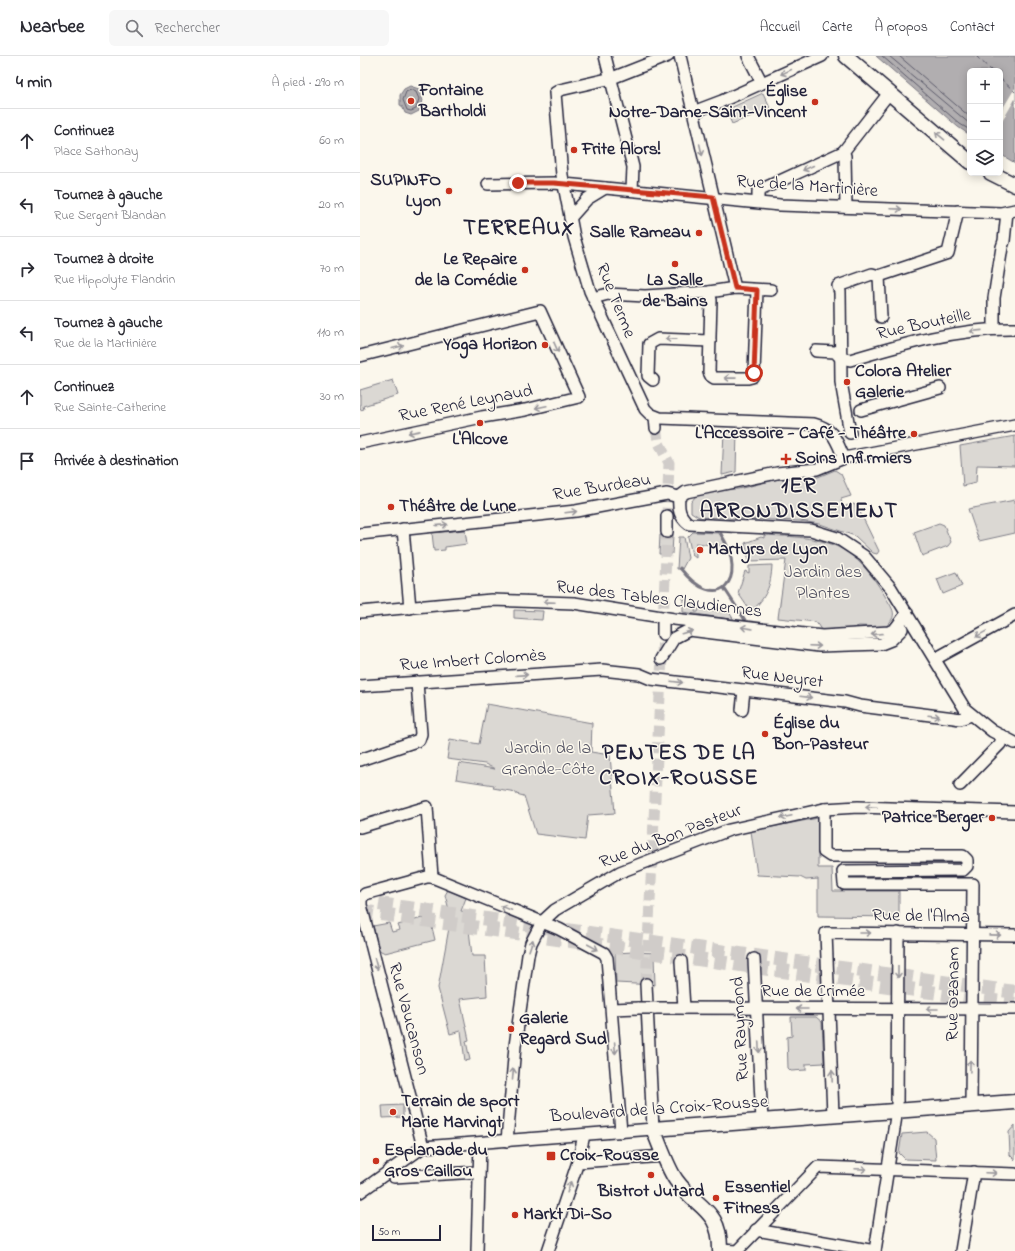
<!DOCTYPE html>
<html lang="fr">
<head>
<meta charset="utf-8">
<style>
  :root { --surface:#fff; --page:#f7f7f7; --text:#2b2b33; --muted:#7c7c81; --line:#e1e1e2 }
  body { margin:0; font-family:"Indie Flower",sans-serif; background:var(--page); color:var(--text) }
  .controls { position:absolute; right:12px; top:12px; display:grid; overflow:hidden; border-radius:6px; box-shadow:0 2px 10px #0003 }
  .controls button { width:36px; height:36px; display:grid; place-items:center; padding:0; border:0; border-bottom:1px solid var(--line); background:var(--surface); color:var(--text); font:20px sans-serif }
  .scale { position:absolute; left:12px; bottom:10px; width:69px; box-sizing:border-box; padding-left:4px; border:2px solid #22223b; border-top:0; font-size:11px; line-height:14px; white-space:nowrap; color:#22223b; -webkit-text-stroke:3px #fbf7ec; paint-order:stroke }
  .stop { position:absolute; width:12px; height:12px; margin:-9px; border:3px solid #c8321e; border-radius:50%; background:#fff }
  .stop.end { background:#c8321e; border-color:#fff; box-shadow:0 1px 4px #0008 }
  .list { margin:0; padding:0; list-style:none }
  h2 { display:flex; justify-content:space-between; align-items:center; height:52px; margin:0; padding:0 16px; font-size:17px }
  h2 small { font-size:13px; font-weight:400; color:var(--muted) }
  .list li { display:grid; grid-template-columns:26px 1fr auto; gap:12px; align-items:center; box-sizing:border-box; height:64px; padding:0 16px; border-top:1px solid var(--line) }
  .list b { display:block; font-size:15px; white-space:nowrap }
  .list p { margin:0; font-size:13px; white-space:nowrap; color:var(--muted) }
  .list em { font-size:13px; font-style:normal; color:var(--muted) }
  .icon { flex:none; width:22px; height:22px; fill:none; stroke:currentColor; stroke-width:2; stroke-linecap:round; stroke-linejoin:round }
  .map { position:relative; flex:none; width:655px; height:1195px; overflow:hidden }
  header { display:flex; align-items:center; gap:24px; box-sizing:border-box; height:56px; padding:0 20px; background:var(--surface); border-bottom:1px solid var(--line) }
  header strong { font-size:19px }
  nav { display:flex; gap:22px; margin-inline-start:auto; font-size:14px }
  .search { width:280px; height:36px; background:var(--page); display:flex; align-items:center; gap:10px; box-sizing:border-box; padding:0 14px; border-radius:6px; color:var(--muted); font-size:15px }
  main { display:flex }
  aside { flex:1; background:var(--surface) }
  .map>svg:first-child { display:block }
</style>
</head>
<body>
<header>
<strong>Nearbee</strong>
<div class="search"><svg class="icon" aria-label="search" viewBox="0 0 24 24"><circle cx="10" cy="10" r="6"/><path d="M15 15l6 6"/></svg>Rechercher</div>
<nav><a>Accueil</a><a>Carte</a><a>À propos</a><a>Contact</a></nav>
</header>
<main>
<aside>
<h2>4 min<small>À pied · 290 m</small></h2>
<ul class="list">
<li><svg class="icon" aria-label="ahead" viewBox="0 0 24 24"><path d="M12 20V5M6 11l6-6 6 6"/></svg><div><b>Continuez</b><p>Place Sathonay</p></div><em>60 m</em></li>
<li><svg class="icon" aria-label="left" viewBox="0 0 24 24"><path d="M17 20v-9H6M10 6l-5 5 5 5"/></svg><div><b>Tournez à gauche</b><p>Rue Sergent Blandan</p></div><em>20 m</em></li>
<li><svg class="icon" aria-label="right" viewBox="0 0 24 24"><path d="M7 20v-9h11M14 6l5 5-5 5"/></svg><div><b>Tournez à droite</b><p>Rue Hippolyte Flandrin</p></div><em>70 m</em></li>
<li><svg class="icon" aria-label="left" viewBox="0 0 24 24"><path d="M17 20v-9H6M10 6l-5 5 5 5"/></svg><div><b>Tournez à gauche</b><p>Rue de la Martinière</p></div><em>110 m</em></li>
<li><svg class="icon" aria-label="ahead" viewBox="0 0 24 24"><path d="M12 20V5M6 11l6-6 6 6"/></svg><div><b>Continuez</b><p>Rue Sainte-Catherine</p></div><em>30 m</em></li>
<li><svg class="icon" aria-label="arrive" viewBox="0 0 24 24"><path d="M6 21V4h12l-3 4 3 4H6"/></svg><div><b>Arrivée à destination</b></div></li>
</ul>
</aside>
<div class="map">
<svg width="655" height="1195" viewBox="0 0 655 1195">
  <rect width="100%" height="100%" fill="#fbf7ec"/>
  <filter id="ink" filterUnits="userSpaceOnUse"><feTurbulence type="fractalNoise" baseFrequency=".025" numOctaves="2"/><feDisplacementMap in="SourceGraphic" scale="8" xChannelSelector="R" yChannelSelector="G"/><feConvolveMatrix kernelMatrix="1 2 1 2 8 2 1 2 1" color-interpolation-filters="sRGB"/></filter>
  <g filter="url(#ink)">
    <g fill="#dbd8d3" stroke="#7e7d87">
      <polygon points="403,37 410,52 372,68 366,54"/>
      <polygon points="33,324 38,339 3,350 4,353 0,354 0,334"/>
      <polygon points="364,375 377,375 376,416 362,419"/>
      <polygon points="655,380 655,410 617,409 616,427 603,430 600,390"/>
      <polygon points="475,414 481,418 491,440 481,443 482,451 494,448 501,458 519,495 517,498 513,497 495,480 460,468 440,465 339,461 331,456 331,446 336,440 366,433 378,433 423,422 458,421"/>
      <polygon points="655,444 655,477 619,485 608,453"/>
      <polygon points="579,467 584,469 591,486 588,490 562,500 554,476"/>
      <polygon points="105,474 107,488 85,491 85,494 74,495 72,477"/>
      <polygon points="333,476 359,477 365,488 359,490 336,487 336,502 332,499 328,481"/>
      <polygon points="300,479 313,479 312,498 299,498"/>
      <path d="M404 479C466 482 491 484 525 540 533 554 539 559 525 571L499 570 484 575 461 574 456 566 418 562 426 504 389 505 385 487 401 481 404 482Z"/>
      <polygon points="319,481 324,481 328,502 322,513 317,513"/>
      <path d="M412 509C411 531 406 541 391 556L378 537 385 515 389 517V510Z"/>
      <polygon points="596,516 602,530 583,538 577,523"/>
      <polygon points="323,542 336,551 335,556 338,556 339,552 358,555 367,553 374,564 323,556"/>
      <polygon points="154,554 183,555 182,564 154,562"/>
      <polygon points="127,648 232,667 231,696 250,699 255,757 228,759 225,784 176,778 164,740 156,738 156,736 133,732 134,729 96,723 99,707 135,713 125,708 87,703 90,683 119,688"/>
      <polygon points="458,762 458,812 472,812 473,835 539,835 539,861 458,860 458,823 446,824 440,821 397,819 391,775"/>
      <polygon points="88,834 106,842 101,855 107,856 112,900 125,900 127,940 100,943 109,984 106,985 110,1004 105,1005 101,975 90,978 78,932 91,861 85,839"/>
      <polygon points="62,862 68,868 71,867 75,884 25,897 19,894 13,870 29,867 32,876 40,874 38,869"/>
      <polygon points="273,896 298,897 298,900 294,900 295,929 256,927 255,897"/>
      <polygon points="431,961 456,961 462,966 464,1007 446,1008 446,1014 431,1015 428,1012 427,981 432,980"/>
      <polygon points="43,1049 43,1061 23,1062 22,1050"/>
      <polygon points="655,1069 655,1104 650,1099 649,1076"/>
      <polygon points="567,1076 574,1082 576,1104 545,1103 539,1097 542,1078"/>
    </g>
    <g fill="#b1aeb0" stroke="#787681">
      <polygon points="516,0 655,0 655,107 640,98 640,15 610,15 610,79 598,71"/>
      <polygon points="50,30 59,33 63,45 61,47 59,55 51,59 45,57 42,50 40,49 40,39 44,33"/>
    </g>
    <polygon fill="#fbf7ec" points="655,32 655,43 640,69 640,57"/>
    <g fill="none" stroke-linecap="round" stroke-linejoin="round">
      <g stroke="#5b5a6a" stroke-width="1">
        <polyline points="522,0 600,68 610,74"/>
        <polyline points="529,0 610,68"/>
        <polyline points="539,0 610,61"/>
        <polygon points="52,34 56,36 59,43 56,53 51,55 47,54 43,44 46,36"/>
      </g>
      <g stroke="#787681" stroke-width="3">
        <path d="M320 512C357 559 390 525 361 478"/>
        <polyline points="364,532 385,564"/>
      </g>
      <g stroke="#545364" stroke-width="1" stroke-dasharray="5 4" stroke-linecap="butt">
        <polyline points="616,0 632,15"/>
        <polyline points="640,22 655,36"/>
      </g>
      <g stroke="#d0ccc9" stroke-width="11" stroke-dasharray="11 5.5" stroke-linecap="butt">
        <polyline points="296,372 298,385 309,407 307,460"/>
        <polyline points="303,567 307,476"/>
        <polyline points="286,928 303,578"/>
      </g>
      <g stroke="#d0ccc9" stroke-width="14" stroke-dasharray="14 7" stroke-linecap="butt">
        <polyline points="19,848 655,936"/>
        <polyline points="0,855 655,948"/>
      </g>
      <g stroke="#22223b" stroke-width="14">
        <g id="minor">
          <polyline points="245,0 273,111 272,134"/>
          <path d="M308 0 252 22 200 34 195 37 202 119 214 181 230 235 285 353 290 358 300 362 454 368C474 373 476 384 484 402"/>
          <polyline points="320,0 375,232"/>
          <polyline points="388,0 402,27"/>
          <polyline points="333,56 362,45 462,0"/>
          <polyline points="483,96 529,37"/>
          <polyline points="483,96 485,100 486,151"/>
          <polyline points="128,128 194,127 420,149 641,157 655,154"/>
          <polyline points="398,146 398,135 483,96"/>
          <polyline points="210,162 227,143 245,132"/>
          <polyline points="519,220 521,261"/>
          <polyline points="349,236 351,244 349,316 351,320 354,322 388,322 392,321 394,317 397,234"/>
          <polyline points="233,242 248,238 285,240 349,236 375,232 411,234"/>
          <polyline points="634,273 634,242 642,191 644,185 647,156"/>
          <polyline points="456,295 475,296 481,302"/>
          <polyline points="0,300 180,255 219,341 165,354 122,361 0,387"/>
          <path d="M481 302 490 304C544 288 598 272 655 273"/>
          <polyline points="293,324 288,320 289,288 298,283 350,285"/>
          <polyline points="501,354 580,332"/>
          <polyline points="295,361 296,372"/>
          <polyline points="490,377 481,326 480,236 478,230 512,218 519,220 588,197 598,155"/>
          <path d="M319 441C318 453 319 460 329 468L451 474 477 482 504 500 531 532 605 653 632 675 655 687"/>
          <polyline points="319,441 326,436 417,417 457,413 484,402 655,369"/>
          <polyline points="43,473 50,552"/>
          <polyline points="307,476 307,460"/>
          <polyline points="0,478 216,455 307,438 319,441"/>
          <polyline points="0,556 131,544 214,547 314,563 462,580 529,576 535,573 547,557"/>
          <polyline points="303,578 303,567"/>
          <polyline points="301,603 314,582 329,574 459,590 521,588 531,584 542,573"/>
          <polyline points="575,603 655,559"/>
          <polyline points="0,630 242,614 279,618 291,623 485,646 500,650 594,662 600,663 611,659"/>
          <polyline points="382,654 384,634"/>
          <polyline points="0,704 59,684 61,678 57,626"/>
          <polyline points="600,729 640,688 643,680"/>
          <polyline points="464,753 464,796 470,800 603,800 607,804 607,810 603,814 483,815 484,828 613,828 611,1049"/>
          <polyline points="0,771 67,751 72,821"/>
          <polyline points="394,903 402,1065"/>
          <polyline points="321,905 324,952"/>
          <polyline points="294,952 655,953"/>
          <polyline points="252,953 278,952"/>
          <polyline points="473,1059 466,877 655,879"/>
          <polyline points="147,1085 155,990 168,899 171,887 182,866 195,854 260,816 369,774 464,753 498,751 655,756"/>
          <polyline points="63,1091 1,849 1,843 5,838 67,821 72,821 199,873 244,897 247,902 261,1076"/>
          <polyline points="218,1106 305,1100"/>
          <polyline points="29,1114 34,1121 118,1116"/>
          <polyline points="0,1136 63,1091 293,1073 286,928"/>
          <polyline points="396,1174 515,1195"/>
          <polyline points="360,1194 377,1195 458,1111 655,1118"/>
          <polyline points="117,1195 120,1087"/>
          <polyline points="188,1195 218,1106 224,1079"/>
          <polyline points="515,1195 537,1054 538,877"/>
          <polyline points="601,1195 614,1116"/>
        </g>
      </g>
      <g stroke="#22223b" stroke-width="17">
        <g id="major">
          <polyline points="486,0 610,106"/>
          <polyline points="631,117 655,129"/>
          <path d="M360 1195C361 1153 337 1153 316 1124 307 1111 300 1089 293 1073L655 1046"/>
        </g>
      </g>
      <use href="#minor" stroke="#fbf7ec" stroke-width="11"/>
      <use href="#major" stroke="#fbf7ec" stroke-width="14"/>
      <g stroke="#22223b" stroke-width="14" stroke-linecap="butt">
        <polyline id="minor-bridge" points="278,952 294,952"/>
      </g>
      <use href="#minor-bridge" stroke="#fbf7ec" stroke-width="11"/>
    </g>
    <defs><path id="oneway-shaft" d="M-6 0H5M1.5-3L5.5 0L1.5 3" fill="none" stroke-width="1.6" stroke-linecap="round" stroke-linejoin="round"/></defs>
    <g stroke="#99979c">
      <use href="#oneway-shaft" transform="translate(426 16) rotate(155)"/>
      <use href="#oneway-shaft" transform="translate(580 80) rotate(-140)"/>
      <use href="#oneway-shaft" transform="translate(341 94) rotate(77)"/>
      <use href="#oneway-shaft" transform="translate(448 112) rotate(155)"/>
      <use href="#oneway-shaft" transform="translate(536 153) rotate(2)"/>
      <use href="#oneway-shaft" transform="translate(616 275) rotate(174)"/>
      <use href="#oneway-shaft" transform="translate(311 283) rotate(-179)"/>
      <use href="#oneway-shaft" transform="translate(38 291) rotate(-14)"/>
      <use href="#oneway-shaft" transform="translate(196 291) rotate(66)"/>
      <use href="#oneway-shaft" transform="translate(370 322) rotate(-179)"/>
      <use href="#oneway-shaft" transform="translate(181 351) rotate(168)"/>
      <use href="#oneway-shaft" transform="translate(54 376) rotate(169)"/>
      <use href="#oneway-shaft" transform="translate(211 456) rotate(-7)"/>
      <use href="#oneway-shaft" transform="translate(82 469) rotate(-6)"/>
      <use href="#oneway-shaft" transform="translate(189 546) rotate(-178)"/>
      <use href="#oneway-shaft" transform="translate(387 572) rotate(-171)"/>
      <use href="#oneway-shaft" transform="translate(327 576) rotate(-16)"/>
      <use href="#oneway-shaft" transform="translate(517 578) rotate(175)"/>
      <use href="#oneway-shaft" transform="translate(621 578) rotate(151)"/>
      <use href="#oneway-shaft" transform="translate(455 590) rotate(2)"/>
      <use href="#oneway-shaft" transform="translate(162 619) rotate(-4)"/>
      <use href="#oneway-shaft" transform="translate(317 626) rotate(7)"/>
      <use href="#oneway-shaft" transform="translate(446 641) rotate(7)"/>
      <use href="#oneway-shaft" transform="translate(574 660) rotate(7)"/>
      <use href="#oneway-shaft" transform="translate(511 751) rotate(-178)"/>
      <use href="#oneway-shaft" transform="translate(426 761) rotate(168)"/>
      <use href="#oneway-shaft" transform="translate(146 852) rotate(-158)"/>
      <use href="#oneway-shaft" transform="translate(505 877)"/>
      <use href="#oneway-shaft" transform="translate(635 879) rotate(1)"/>
      <use href="#oneway-shaft" transform="translate(171 889) rotate(-71)"/>
      <use href="#oneway-shaft" transform="translate(233 891) rotate(28)"/>
      <use href="#oneway-shaft" transform="translate(16 908) rotate(75)"/>
      <use href="#oneway-shaft" transform="translate(538 916) rotate(90)"/>
      <use href="#oneway-shaft" transform="translate(442 953) rotate(-180)"/>
      <use href="#oneway-shaft" transform="translate(572 953) rotate(180)"/>
      <use href="#oneway-shaft" transform="translate(399 991) rotate(87)"/>
      <use href="#oneway-shaft" transform="translate(255 992) rotate(86)"/>
      <use href="#oneway-shaft" transform="translate(610 1010) rotate(-89)"/>
      <use href="#oneway-shaft" transform="translate(153 1018) rotate(-85)"/>
      <use href="#oneway-shaft" transform="translate(472 1020) rotate(-92)"/>
      <use href="#oneway-shaft" transform="translate(501 1113) rotate(2)"/>
      <use href="#oneway-shaft" transform="translate(631 1117) rotate(2)"/>
      <use href="#oneway-shaft" transform="translate(209 1131) rotate(-72)"/>
    </g>
  </g>
  <g fill="none" stroke-linecap="round" stroke-linejoin="round" filter="url(#ink)">
    <polyline stroke="#c8321e" stroke-width="5" points="158,127 194,127 353,141 375,232 397,234 394,317"/>
  </g>
  <g fill="#c8321e" stroke="#fbf7ec" stroke-width="1.5">
    <circle cx="51" cy="45" r="4"/>
    <circle cx="455" cy="46" r="4"/>
    <circle cx="214" cy="94" r="4"/>
    <circle cx="89" cy="135" r="4"/>
    <circle cx="339" cy="177" r="4"/>
    <circle cx="315" cy="208" r="4"/>
    <circle cx="165" cy="214" r="4"/>
    <circle cx="185" cy="289" r="4"/>
    <circle cx="487" cy="326" r="4"/>
    <circle cx="120" cy="367" r="4"/>
    <circle cx="554" cy="378" r="4"/>
    <path d="M424 397h4v4h4v4h-4v4h-4v-4h-4v-4h4z"/>
    <circle cx="31" cy="451" r="4"/>
    <circle cx="340" cy="494" r="4"/>
    <circle cx="405" cy="678" r="4"/>
    <circle cx="632" cy="762" r="4"/>
    <circle cx="151" cy="973" r="4"/>
    <circle cx="33" cy="1056" r="4"/>
    <rect x="186" y="1095" width="10" height="10" rx="2"/>
    <circle cx="16" cy="1105" r="4"/>
    <circle cx="291" cy="1119" r="4"/>
    <circle cx="356" cy="1142" r="4"/>
    <circle cx="155" cy="1159" r="4"/>
  </g>
  <g text-anchor="middle" dominant-baseline="central" stroke-width="3" stroke-linejoin="round" paint-order="stroke">
    <g font-size="18" font-weight="bold" fill="#22223b" stroke="#fbf7ec" text-anchor="start">
      <text x="59" y="35">Fontaine<tspan x="59" dy="21">Bartholdi</tspan></text>
      <text x="447" y="36" text-anchor="end">Église<tspan x="447" dy="21">Notre-Dame-Saint-Vincent</tspan></text>
      <text x="222" y="94">Frite Alors!</text>
      <text x="81" y="125" text-anchor="end">SUPINFO<tspan x="81" dy="21">Lyon</tspan></text>
      <text x="331" y="177" text-anchor="end">Salle Rameau</text>
      <text x="157" y="204" text-anchor="end">Le Repaire<tspan x="157" dy="21">de la Comédie</tspan></text>
      <text x="315" y="225" text-anchor="middle">La Salle<tspan x="315" dy="21">de Bains</tspan></text>
      <text x="177" y="289" text-anchor="end">Yoga Horizon</text>
      <text x="495" y="316">Colora Atelier<tspan x="495" dy="21">Galerie</tspan></text>
      <text x="546" y="378" text-anchor="end">L'Accessoire - Café - Théâtre</text>
      <text x="120" y="384" text-anchor="middle">L'Alcove</text>
      <text x="435" y="403">Soins Infirmiers</text>
      <text x="39" y="451">Théâtre de Lune</text>
      <text x="348" y="494">Martyrs de Lyon</text>
      <text x="413" y="668">Église du<tspan x="413" dy="21">Bon-Pasteur</tspan></text>
      <text x="624" y="762" text-anchor="end">Patrice Berger</text>
      <text x="159" y="963">Galerie<tspan x="159" dy="21">Regard Sud</tspan></text>
      <text x="41" y="1046">Terrain de sport<tspan x="41" dy="21">Marie Marvingt</tspan></text>
      <text x="24" y="1095">Esplanade du<tspan x="24" dy="21">Gros Caillou</tspan></text>
      <text x="200" y="1100">Croix-Rousse</text>
      <text x="364" y="1132">Essentiel<tspan x="364" dy="21">Fitness</tspan></text>
      <text x="291" y="1136" text-anchor="middle">Bistrot Jutard</text>
      <text x="163" y="1159">Markt Di-So</text>
    </g>
    <g font-size="18" fill="#22223b" stroke="#fbf7ec">
      <text transform="translate(447 131) rotate(4)">Rue de la Martinière</text>
      <text transform="translate(255 245) rotate(68)">Rue Terme</text>
      <text transform="translate(564 269) rotate(-12)">Rue Bouteille</text>
      <text transform="translate(106 348) rotate(-11)">Rue René Leynaud</text>
      <text transform="translate(242 432) rotate(-9)">Rue Burdeau</text>
      <text transform="translate(299 544) rotate(7)">Rue des Tables Claudiennes</text>
      <text transform="translate(113 605) rotate(-4)">Rue Imbert Colomès</text>
      <text transform="translate(422 622) rotate(7)">Rue Neyret</text>
      <text transform="translate(311 781) rotate(-21)">Rue du Bon Pasteur</text>
      <text transform="translate(561 861) rotate(1)">Rue de l'Alma</text>
      <text x="453" y="936">Rue de Crimée</text>
      <text transform="translate(594 938) rotate(-89)">Rue Ozanam</text>
      <text transform="translate(48 963) rotate(75)">Rue Vaucanson</text>
      <text transform="translate(381 973) rotate(-93)">Rue Raymond</text>
      <text transform="translate(299 1054) rotate(-4)">Boulevard de la Croix-Rousse</text>
    </g>
    <g font-size="18" fill="#505061" stroke="#fbf7ec">
      <text x="463" y="517">Jardin des<tspan x="463" dy="21">Plantes</tspan></text>
      <text x="188" y="693">Jardin de la<tspan x="188" dy="21">Grande-Côte</tspan></text>
    </g>
    <g font-size="22" font-weight="bold" letter-spacing="1" fill="#22223b" stroke="#fbf7ec">
      <text x="159" y="173">TERREAUX</text>
      <text x="439" y="431">1ER<tspan x="439" dy="25">ARRONDISSEMENT</tspan></text>
      <text x="319" y="698">PENTES DE LA<tspan x="319" dy="25">CROIX-ROUSSE</tspan></text>
    </g>
  </g>
</svg>
<div class="controls">
<button>+</button>
<button>−</button>
<button><svg class="icon" aria-label="layers" viewBox="0 0 24 24"><path d="M12 4l9 5-9 5-9-5zM3 14l9 5 9-5"/></svg></button>
</div>
<div class="scale">50 m</div>
<div class="stop" style="left:394px;top:317px"></div>
<div class="stop end" style="left:158px;top:127px"></div>
</div>
</main>
</body>
</html>
